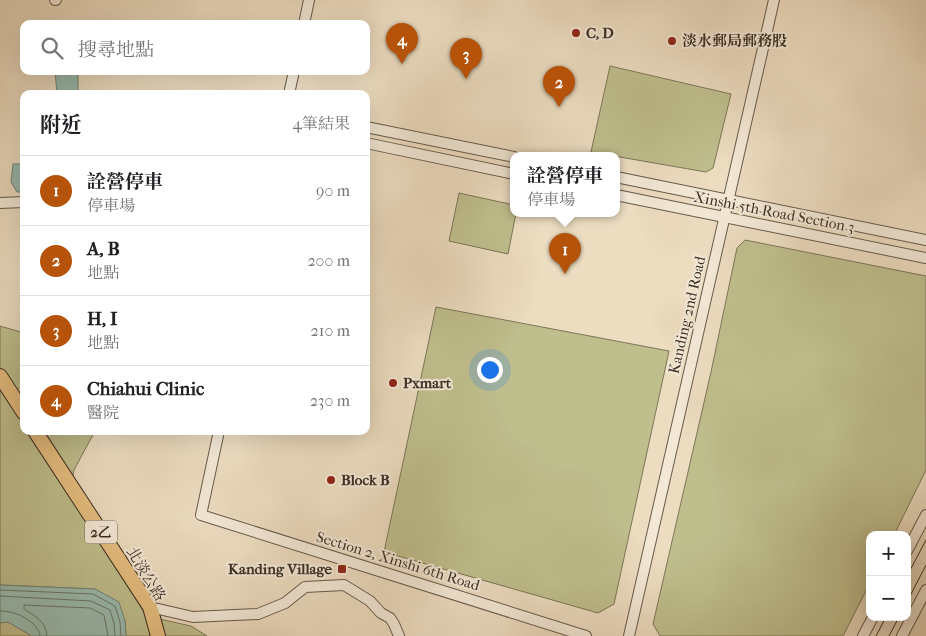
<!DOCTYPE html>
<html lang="zh-TW">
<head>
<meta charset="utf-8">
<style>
  :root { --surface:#fff; --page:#f2f2f2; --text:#202124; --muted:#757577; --line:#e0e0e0; --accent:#b45309 }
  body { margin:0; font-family:"IM FELL French Canon","Noto Serif TC",serif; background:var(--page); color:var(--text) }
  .controls { position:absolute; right:15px; bottom:15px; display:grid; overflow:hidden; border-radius:10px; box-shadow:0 5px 20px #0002 }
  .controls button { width:45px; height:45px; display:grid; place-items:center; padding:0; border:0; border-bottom:1px solid var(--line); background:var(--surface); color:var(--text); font:25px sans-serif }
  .you { position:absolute; left:489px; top:369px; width:18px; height:18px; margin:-12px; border:4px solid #fff; border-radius:50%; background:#1a73e8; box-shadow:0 0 0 8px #1a73e833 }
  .badge { display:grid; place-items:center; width:32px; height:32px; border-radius:50%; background:var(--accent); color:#fff; font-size:16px; font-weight:700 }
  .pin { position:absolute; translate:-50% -41px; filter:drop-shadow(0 1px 2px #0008) }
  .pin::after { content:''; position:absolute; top:26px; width:18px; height:15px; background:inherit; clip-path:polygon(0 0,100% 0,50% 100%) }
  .popup { position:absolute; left:510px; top:152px; width:110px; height:65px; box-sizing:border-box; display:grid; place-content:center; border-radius:10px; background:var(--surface); filter:drop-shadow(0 1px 4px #0005); font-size:16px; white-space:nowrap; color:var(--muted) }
  .popup b { font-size:19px; color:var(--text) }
  .popup::after { content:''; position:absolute; left:50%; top:100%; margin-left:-10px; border:10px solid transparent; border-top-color:var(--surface) }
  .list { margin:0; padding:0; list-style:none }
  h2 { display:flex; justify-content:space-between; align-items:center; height:65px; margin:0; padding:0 20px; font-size:21px }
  h2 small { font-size:16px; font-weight:400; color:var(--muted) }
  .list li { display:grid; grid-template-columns:32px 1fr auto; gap:15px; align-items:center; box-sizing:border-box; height:70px; padding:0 20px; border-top:1px solid var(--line) }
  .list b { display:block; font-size:19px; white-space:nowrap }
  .list p { margin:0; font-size:16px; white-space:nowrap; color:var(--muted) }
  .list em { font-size:16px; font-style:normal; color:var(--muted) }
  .icon { flex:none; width:28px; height:28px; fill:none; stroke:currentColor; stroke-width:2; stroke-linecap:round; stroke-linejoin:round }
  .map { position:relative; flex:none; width:926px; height:636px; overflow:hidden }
  .search { position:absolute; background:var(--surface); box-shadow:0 5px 20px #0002; left:20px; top:20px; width:350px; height:55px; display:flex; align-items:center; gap:12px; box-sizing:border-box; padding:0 18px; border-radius:10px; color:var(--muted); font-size:19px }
  .panel { position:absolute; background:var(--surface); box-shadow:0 5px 20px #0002; left:20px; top:90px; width:350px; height:345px; border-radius:10px }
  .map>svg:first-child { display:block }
</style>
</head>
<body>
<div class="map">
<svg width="926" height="636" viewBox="0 0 926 636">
  <rect width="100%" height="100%" fill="#ecdcc0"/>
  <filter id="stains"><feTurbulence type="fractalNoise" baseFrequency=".004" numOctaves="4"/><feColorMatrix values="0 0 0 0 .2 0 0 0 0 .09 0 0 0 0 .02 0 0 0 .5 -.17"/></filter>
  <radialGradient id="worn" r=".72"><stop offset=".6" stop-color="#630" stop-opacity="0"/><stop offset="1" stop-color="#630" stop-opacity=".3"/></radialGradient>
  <g fill="#bfbe8d" stroke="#7d7658">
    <polygon points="610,66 731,94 713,168 706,172 591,152"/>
    <polygon points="459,193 514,205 514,213 516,213 508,254 449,241"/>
    <polygon points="745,240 926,276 926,470 894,535 870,535 870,583 843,636 660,636 653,624 711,372 737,248"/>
    <polygon points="436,307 669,351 614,604 598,613 384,552"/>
    <polygon points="0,326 24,333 24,431 95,431 74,470 70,491 123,574 146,616 191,626 207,636 126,636 125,621 95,589 0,585"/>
    <polygon points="8,622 32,636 0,636 0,623"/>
  </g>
  <g fill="#99bcb0" stroke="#738478">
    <polygon points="55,71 78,71 78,94 57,94"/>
    <polygon points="13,164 24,164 24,192 17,192 11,182"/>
    <polygon points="0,585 95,589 119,602 125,621 126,636 32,636 8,622 0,623"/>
  </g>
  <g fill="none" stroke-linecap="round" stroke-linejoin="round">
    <g stroke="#6a766a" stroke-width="1">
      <polyline points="0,590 93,594 115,606 120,622 121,636"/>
      <polyline points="0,596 91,601 110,610 114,623 115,636"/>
      <path d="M0 611C13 610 39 621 40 636"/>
      <path d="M47 636C46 621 35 616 24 609V605L90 608 104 615 108 636"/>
    </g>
    <g stroke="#675a4a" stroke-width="12">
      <g id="minor">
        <polyline points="55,0 56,0"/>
        <polyline points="304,24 309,0"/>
        <polyline points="289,94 294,71"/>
        <polyline points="366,127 514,157"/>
        <polyline points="366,143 514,174"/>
        <polyline points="616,177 926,240"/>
        <polyline points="616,195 926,258"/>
        <polyline points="0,203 24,202"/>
        <polyline points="219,431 201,515 586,636"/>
        <polyline points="907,551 926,515"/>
        <polyline points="150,607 193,617 258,614 285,603 305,587 344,585 370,601 381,613 390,618 394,624 399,636"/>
        <polyline points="629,636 774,0"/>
        <polyline points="863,636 873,617"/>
        <polyline points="902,636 926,590"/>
      </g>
    </g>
    <g stroke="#3b2f23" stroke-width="16">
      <g id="major">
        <polyline points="0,376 24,413"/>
        <polyline points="35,431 150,607 158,636"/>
      </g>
    </g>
    <use href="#minor" stroke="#f3e8d6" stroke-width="10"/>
    <use href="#major" stroke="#e6be80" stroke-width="14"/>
    <g stroke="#3b2f23" stroke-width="1">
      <polyline points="907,576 926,540"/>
      <polyline points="907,602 926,565"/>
      <polyline points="876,636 886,617"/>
      <polyline points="889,636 899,617"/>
    </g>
  </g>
  <g fill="#8f2418" stroke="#f3e8d6" stroke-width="2">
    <circle cx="576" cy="33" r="5"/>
    <circle cx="672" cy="41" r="5"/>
    <circle cx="393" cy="383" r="5"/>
    <circle cx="331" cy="480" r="5"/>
    <rect x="337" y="564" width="10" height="10" rx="2.5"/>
  </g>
  <g text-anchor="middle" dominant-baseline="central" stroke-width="4" stroke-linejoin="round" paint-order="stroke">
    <rect fill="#f3e8d6" stroke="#726659" stroke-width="1" x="85" y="520.5" width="32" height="23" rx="4"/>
    <g font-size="14" font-weight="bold" fill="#3b2f23">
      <text x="101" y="532">2乙</text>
    </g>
    <g font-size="15" font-weight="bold" fill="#3b2f23" stroke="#f3e8d6" text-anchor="start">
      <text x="586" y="33">C, D</text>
      <text x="682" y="41">淡水郵局郵務股</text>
      <text x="403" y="383">Pxmart</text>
      <text x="341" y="480">Block B</text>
      <text x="332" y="569" text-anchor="end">Kanding Village</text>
    </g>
    <g font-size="15" fill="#3b2f23" stroke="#f3e8d6">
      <text transform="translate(774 212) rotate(11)">Xinshi 5th Road Section 3</text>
      <text transform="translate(687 315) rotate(-77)">Kanding 2nd Road</text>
      <text transform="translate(398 561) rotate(17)">Section 2, Xinshi 6th Road</text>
      <text transform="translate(146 574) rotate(59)">北淡公路</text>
    </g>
  </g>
  <rect width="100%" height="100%" filter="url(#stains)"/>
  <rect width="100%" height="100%" fill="url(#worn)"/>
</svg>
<div class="controls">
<button>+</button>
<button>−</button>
</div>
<div class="you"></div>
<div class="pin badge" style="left:565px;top:274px">1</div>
<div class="popup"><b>詮營停車</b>停車場</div>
<div class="pin badge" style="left:559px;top:107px">2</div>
<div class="pin badge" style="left:466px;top:79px">3</div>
<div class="pin badge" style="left:402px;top:64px">4</div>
<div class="search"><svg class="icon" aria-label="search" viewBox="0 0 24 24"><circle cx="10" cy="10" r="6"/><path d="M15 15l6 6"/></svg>搜尋地點</div>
<section class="panel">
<h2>附近<small>4筆結果</small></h2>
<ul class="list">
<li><span class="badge">1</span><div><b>詮營停車</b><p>停車場</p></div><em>90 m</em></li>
<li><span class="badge">2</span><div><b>A, B</b><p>地點</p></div><em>200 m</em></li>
<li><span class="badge">3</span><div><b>H, I</b><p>地點</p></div><em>210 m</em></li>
<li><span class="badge">4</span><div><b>Chiahui Clinic</b><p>醫院</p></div><em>230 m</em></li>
</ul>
</section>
</div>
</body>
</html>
